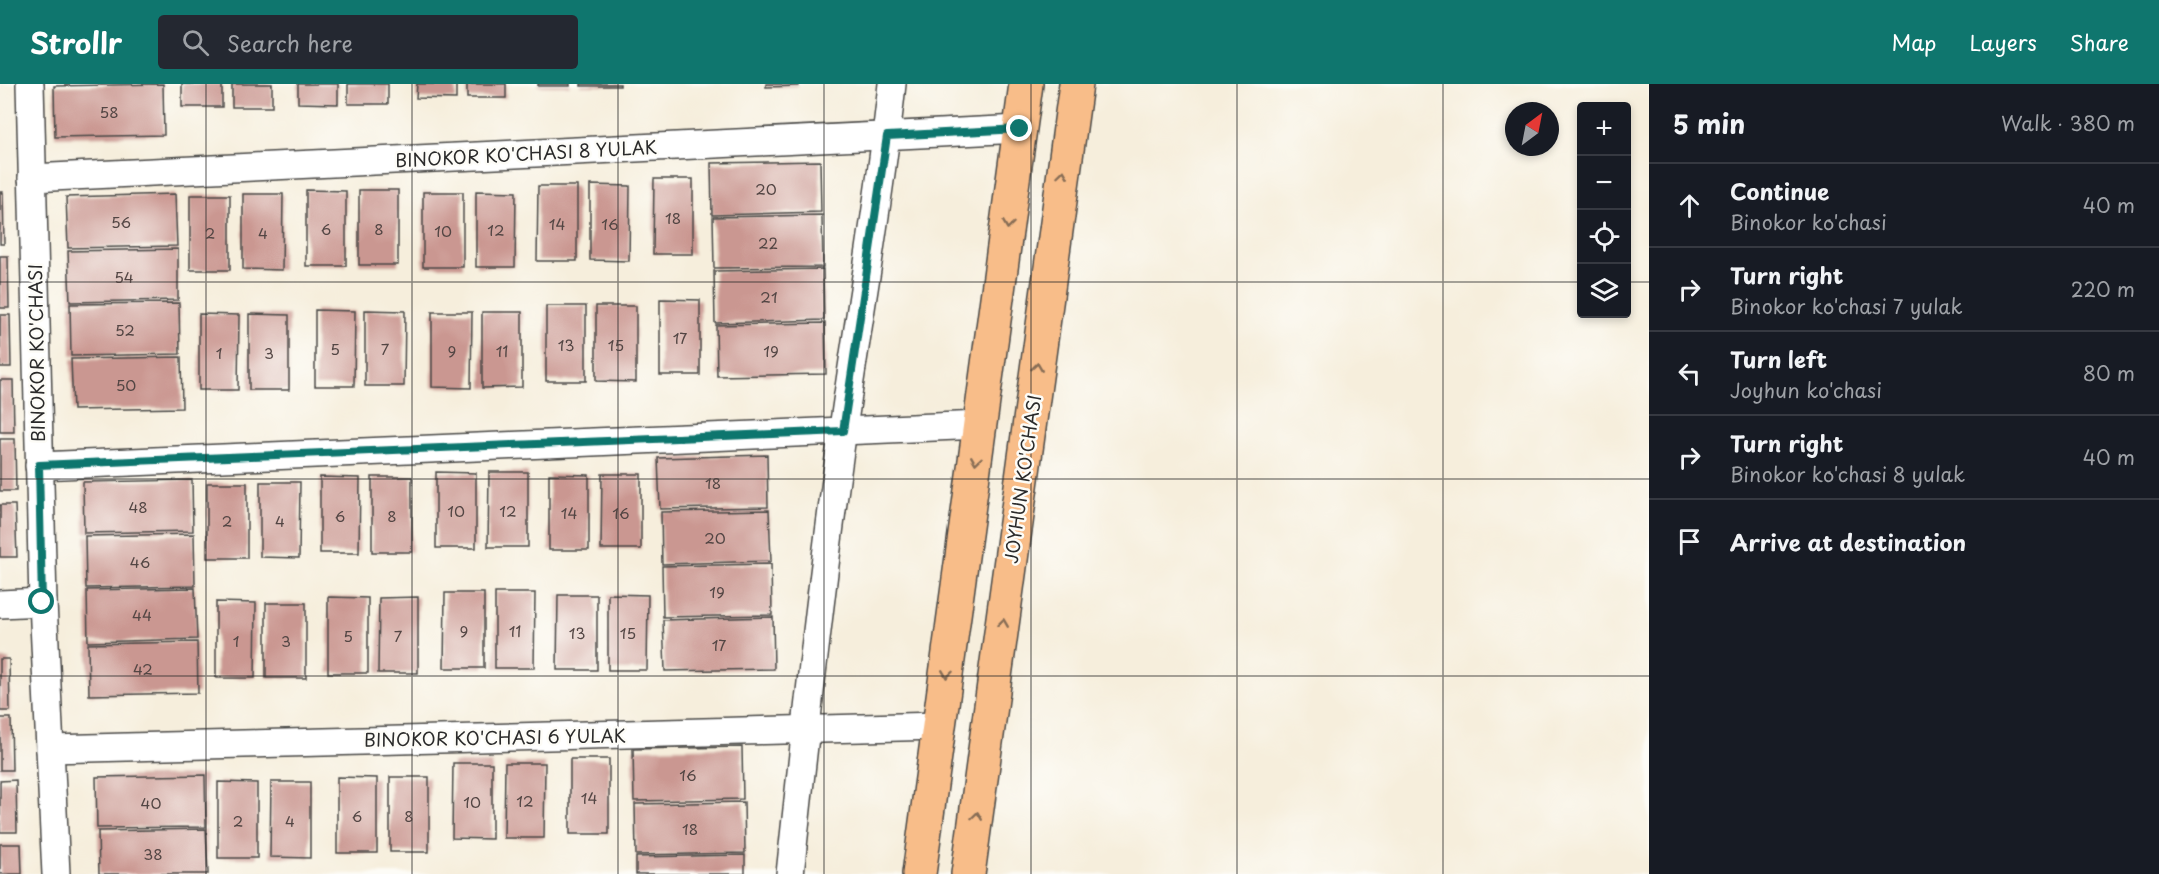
<!DOCTYPE html>
<html lang="en">
<head>
<meta charset="utf-8">
<style>
  :root { --surface:#171b24; --page:#242831; --text:#f1f3f6; --muted:#9ea1a6; --line:#363941; --accent:#0f766e }
  body { margin:0; font-family:"Playpen Sans",sans-serif; background:var(--page); color:var(--text) }
  .controls { position:absolute; right:18px; top:18px; display:grid; overflow:hidden; border-radius:6px; box-shadow:0 3px 9px #0003 }
  .controls button { width:54px; height:54px; display:grid; place-items:center; padding:0; border:0; border-bottom:2px solid var(--line); background:var(--surface); color:var(--text); font:30px sans-serif }
  .compass { position:absolute; left:1505px; top:18px; width:54px; height:54px; border-radius:50%; background:var(--surface); box-shadow:0 3px 9px #0003; rotate:32deg }
  .stop { position:absolute; width:18px; height:18px; margin:-14px; border:4px solid #0f766e; border-radius:50%; background:#fff }
  .stop.end { background:#0f766e; border-color:#fff; box-shadow:0 2px 6px #0008 }
  .list { margin:0; padding:0; list-style:none }
  h2 { display:flex; justify-content:space-between; align-items:center; height:78px; margin:0; padding:0 24px; font-size:26px }
  h2 small { font-size:20px; font-weight:400; color:var(--muted) }
  .list li { display:grid; grid-template-columns:39px 1fr auto; gap:18px; align-items:center; box-sizing:border-box; height:84px; padding:0 24px; border-top:2px solid var(--line) }
  .list b { display:block; font-size:22px; white-space:nowrap }
  .list p { margin:0; font-size:20px; white-space:nowrap; color:var(--muted) }
  .list em { font-size:20px; font-style:normal; color:var(--muted) }
  .icon { flex:none; width:33px; height:33px; fill:none; stroke:currentColor; stroke-width:2; stroke-linecap:round; stroke-linejoin:round }
  .map { position:relative; flex:none; width:1649px; height:790px; overflow:hidden }
  header { display:flex; align-items:center; gap:36px; box-sizing:border-box; height:84px; padding:0 30px; background:var(--accent); color:#fff }
  header strong { font-size:28px }
  nav { display:flex; gap:33px; margin-inline-start:auto; font-size:21px }
  .search { width:420px; height:54px; background:var(--page); display:flex; align-items:center; gap:15px; box-sizing:border-box; padding:0 21px; border-radius:6px; color:var(--muted); font-size:22px }
  main { display:flex }
  aside { flex:1; background:var(--surface) }
  .map>svg:first-child { display:block }
</style>
</head>
<body>
<header>
<strong>Strollr</strong>
<div class="search"><svg class="icon" aria-label="search" viewBox="0 0 24 24"><circle cx="10" cy="10" r="6"/><path d="M15 15l6 6"/></svg>Search here</div>
<nav><a>Map</a><a>Layers</a><a>Share</a></nav>
</header>
<main>
<div class="map">
<svg width="1649" height="790" viewBox="0 0 1649 790">
  <rect width="100%" height="100%" fill="#fdfcf7"/>
  <filter id="ink" filterUnits="userSpaceOnUse"><feTurbulence type="fractalNoise" baseFrequency=".0167" numOctaves="2"/><feDisplacementMap in="SourceGraphic" scale="12" xChannelSelector="R" yChannelSelector="G"/><feConvolveMatrix kernelMatrix="1 2 1 2 8 2 1 2 1" color-interpolation-filters="sRGB"/></filter>
  <filter id="wash" filterUnits="userSpaceOnUse"><feTurbulence type="fractalNoise" baseFrequency=".008" numOctaves="4" result="noise"/><feDisplacementMap in="SourceGraphic" scale="24" xChannelSelector="R" yChannelSelector="G"/><feGaussianBlur stdDeviation="1.35" result="paint"/><feColorMatrix in="noise" values="0 0 0 0 0 0 0 0 0 0 0 0 0 0 0 0 0 1.4 0 .05"/><feComposite in="paint" operator="in"/></filter>
  <g filter="url(#wash)">
    <rect width="100%" height="100%" fill="#f6eedc"/>
    <g id="blocks">
      <g fill="#ca9791">
        <polygon points="163,0 164,51 55,53 54,2"/>
        <rect x="182" y="0" width="40" height="23"/>
        <rect x="232" y="0" width="40" height="23"/>
        <polygon points="298,0 338,0 338,20 298,19"/>
        <rect x="348" y="0" width="40" height="20"/>
        <polygon points="417,0 456,0 456,15 416,14"/>
        <rect x="467" y="0" width="39" height="14"/>
        <rect x="538" y="0" width="32" height="2"/>
        <rect x="581" y="0" width="39" height="2"/>
        <polygon points="766,0 798,0 798,2 766,3"/>
        <polygon points="820,77 821,128 712,131 711,79"/>
        <polygon points="654,95 693,95 693,170 653,170"/>
        <polygon points="590,101 630,102 629,177 590,176"/>
        <polygon points="538,102 577,102 577,177 537,177"/>
        <polygon points="306,106 346,107 346,182 306,182"/>
        <rect x="359" y="106" width="39" height="75"/>
        <polygon points="476,107 516,108 515,183 476,183"/>
        <polygon points="0,108 3,108 4,160 0,160"/>
        <rect x="423" y="108" width="40" height="75"/>
        <polygon points="175,110 177,162 68,164 66,113"/>
        <polygon points="243,110 283,110 282,186 243,185"/>
        <rect x="190" y="111" width="40" height="75"/>
        <polygon points="822,131 823,183 714,184 713,133"/>
        <polygon points="178,165 178,216 70,218 68,167"/>
        <polygon points="0,172 8,172 9,224 0,224"/>
        <polygon points="823,185 824,236 715,239 714,187"/>
        <polygon points="660,215 700,216 700,291 660,291"/>
        <polygon points="179,219 180,270 71,272 70,220"/>
        <rect x="546" y="222" width="40" height="75"/>
        <polygon points="596,222 636,222 636,298 596,297"/>
        <polygon points="315,226 355,227 354,302 315,302"/>
        <polygon points="365,226 405,227 404,302 365,302"/>
        <polygon points="432,228 472,228 471,304 432,303"/>
        <polygon points="482,228 522,228 522,303 482,304"/>
        <polygon points="199,230 239,231 238,306 199,306"/>
        <polygon points="249,230 289,231 289,306 249,306"/>
        <polygon points="0,231 10,231 11,283 0,283"/>
        <polygon points="825,239 826,290 717,292 716,241"/>
        <polygon points="181,273 182,324 73,326 71,275"/>
        <polygon points="0,296 13,296 14,348 0,348"/>
        <polygon points="0,355 15,355 16,407 0,407"/>
        <polygon points="767,371 768,423 660,425 658,374"/>
        <polygon points="436,388 476,389 476,464 436,464"/>
        <polygon points="489,388 528,388 528,463 488,463"/>
        <polygon points="549,390 589,391 589,466 549,466"/>
        <polygon points="602,390 641,390 641,465 601,465"/>
        <polygon points="320,393 360,394 359,469 320,469"/>
        <rect x="372" y="393" width="40" height="75"/>
        <polygon points="192,396 193,447 84,449 83,398"/>
        <polygon points="260,398 300,398 299,474 260,473"/>
        <rect x="207" y="399" width="40" height="75"/>
        <polygon points="0,421 15,421 17,473 0,473"/>
        <polygon points="769,426 771,477 662,480 661,428"/>
        <polygon points="194,450 195,502 86,504 85,452"/>
        <polygon points="771,480 772,531 663,533 662,482"/>
        <polygon points="195,504 197,555 88,558 87,506"/>
        <polygon points="445,509 484,509 484,584 444,584"/>
        <polygon points="495,509 535,509 534,584 495,584"/>
        <polygon points="608,510 648,511 647,586 608,586"/>
        <polygon points="558,511 597,511 597,586 557,586"/>
        <polygon points="328,513 368,514 368,589 328,589"/>
        <polygon points="418,513 418,589 378,589 379,514"/>
        <polygon points="216,518 256,519 255,594 216,594"/>
        <rect x="266" y="519" width="40" height="75"/>
        <polygon points="773,533 774,585 665,587 663,536"/>
        <polygon points="197,558 198,609 89,611 88,560"/>
        <polygon points="0,575 9,575 10,627 0,627"/>
        <polygon points="0,634 11,634 12,686 0,686"/>
        <polygon points="742,663 743,715 634,717 633,665"/>
        <rect x="570" y="675" width="39" height="75"/>
        <polygon points="453,679 492,679 492,755 452,754"/>
        <polygon points="505,679 545,679 544,754 504,754"/>
        <polygon points="205,691 206,743 97,744 96,693"/>
        <polygon points="337,693 377,694 377,769 337,769"/>
        <rect x="390" y="693" width="39" height="75"/>
        <polygon points="16,696 17,748 0,748 0,697"/>
        <polygon points="218,698 257,699 257,774 218,774"/>
        <polygon points="271,698 310,698 310,774 270,773"/>
        <polygon points="744,718 745,769 636,771 635,720"/>
        <polygon points="206,745 208,790 99,790 98,747"/>
        <polygon points="0,760 21,760 22,790 0,790"/>
        <polygon points="745,771 745,790 636,790 636,773"/>
      </g>
    </g>
  </g>
  <g filter="url(#ink)">
    <use href="#blocks" fill-opacity="0" stroke="#494846" stroke-width="1.5"/>
    <g fill="none" stroke-linecap="round" stroke-linejoin="round">
      <g stroke="#494846" stroke-width="30">
        <g id="street">
          <polyline points="30,0 43,518 56,790"/>
          <polyline points="32,94 1020,45"/>
          <polyline points="39,382 981,341"/>
          <polyline points="0,520 43,518"/>
          <polyline points="50,665 939,642"/>
          <path d="M790 790C806 641 822 493 843 345 859 230 880 116 892 0"/>
        </g>
      </g>
      <g stroke="#494846" stroke-width="36">
        <g id="primary">
          <polyline points="919,790 1026,0"/>
          <polyline points="968,790 1076,0"/>
        </g>
      </g>
      <use href="#street" stroke="#fff" stroke-width="27"/>
      <use href="#primary" stroke="#f8bd89" stroke-width="33"/>
    </g>
    <defs><path id="oneway-chevron" d="M-2-3.5L2.5 0L-2 3.5" fill="none" stroke-width="1.6" stroke-linecap="round" stroke-linejoin="round" transform="scale(1.5)"/></defs>
    <g stroke="#876d55">
      <use href="#oneway-chevron" transform="translate(1063 90) rotate(-82)"/>
      <use href="#oneway-chevron" transform="translate(1008 141) rotate(98)"/>
      <use href="#oneway-chevron" transform="translate(1037 283) rotate(-82)"/>
      <use href="#oneway-chevron" transform="translate(976 376) rotate(98)"/>
      <use href="#oneway-chevron" transform="translate(1003 539) rotate(-82)"/>
      <use href="#oneway-chevron" transform="translate(947 590) rotate(98)"/>
      <use href="#oneway-chevron" transform="translate(977 732) rotate(-82)"/>
    </g>
  </g>
  <g fill="none" stroke-linecap="round" stroke-linejoin="round" filter="url(#ink)">
    <polyline stroke="#0f766e" stroke-width="8" points="42,518 39,381 843,347 887,52 1020,45"/>
  </g>
  <path fill="none" stroke="#2b2b2b" stroke-width="1.5" stroke-opacity="0.55" d="M206 0V790M412 0V790M618 0V790M824 0V790M1031 0V790M1237 0V790M1443 0V790M0 198H1582M1626 198H1649M0 395H1649M0 592H1649"/>
  <g text-anchor="middle" dominant-baseline="central" stroke-width="5" stroke-linejoin="round" paint-order="stroke">
    <g font-size="15" fill="#534644">
      <text x="109" y="27">58</text>
      <text x="766" y="104">20</text>
      <text x="673" y="133">18</text>
      <text x="121" y="137">56</text>
      <text x="557" y="139">14</text>
      <text x="610" y="139">16</text>
      <text x="326" y="144">6</text>
      <text x="379" y="144">8</text>
      <text x="496" y="145">12</text>
      <text x="443" y="146">10</text>
      <text x="210" y="148">2</text>
      <text x="263" y="148">4</text>
      <text x="768" y="158">22</text>
      <text x="124" y="192">54</text>
      <text x="769" y="212">21</text>
      <text x="125" y="245">52</text>
      <text x="680" y="253">17</text>
      <text x="566" y="260">13</text>
      <text x="616" y="260">15</text>
      <text x="335" y="264">5</text>
      <text x="385" y="264">7</text>
      <text x="452" y="266">9</text>
      <text x="502" y="266">11</text>
      <text x="771" y="266">19</text>
      <text x="219" y="268">1</text>
      <text x="269" y="268">3</text>
      <text x="126" y="300">50</text>
      <text x="713" y="398">18</text>
      <text x="138" y="422">48</text>
      <text x="456" y="426">10</text>
      <text x="508" y="426">12</text>
      <text x="569" y="428">14</text>
      <text x="621" y="428">16</text>
      <text x="340" y="431">6</text>
      <text x="392" y="431">8</text>
      <text x="227" y="436">2</text>
      <text x="280" y="436">4</text>
      <text x="715" y="453">20</text>
      <text x="140" y="477">46</text>
      <text x="717" y="507">19</text>
      <text x="142" y="530">44</text>
      <text x="464" y="546">9</text>
      <text x="515" y="546">11</text>
      <text x="577" y="548">13</text>
      <text x="628" y="548">15</text>
      <text x="348" y="551">5</text>
      <text x="398" y="551">7</text>
      <text x="236" y="556">1</text>
      <text x="286" y="556">3</text>
      <text x="719" y="560">17</text>
      <text x="143" y="584">42</text>
      <text x="688" y="690">16</text>
      <text x="589" y="713">14</text>
      <text x="525" y="716">12</text>
      <text x="472" y="717">10</text>
      <text x="151" y="718">40</text>
      <text x="357" y="731">6</text>
      <text x="409" y="731">8</text>
      <text x="238" y="736">2</text>
      <text x="290" y="736">4</text>
      <text x="690" y="744">18</text>
      <text x="153" y="769">38</text>
    </g>
    <g font-size="18" fill="#2b2b2b" stroke="#fdfcf7">
      <text transform="translate(526 69) rotate(-3)">BINOKOR KO'CHASI 8 YULAK</text>
      <text transform="translate(36 269) rotate(-91)">BINOKOR KO'CHASI</text>
      <text transform="translate(1022 395) rotate(-82)">JOYHUN KO'CHASI</text>
      <text transform="translate(495 653) rotate(-1)">BINOKOR KO'CHASI 6 YULAK</text>
    </g>
  </g>
</svg>
<div class="controls">
<button>+</button>
<button>−</button>
<button><svg class="icon" aria-label="locate" viewBox="0 0 24 24"><circle cx="12" cy="12" r="6"/><path d="M12 2v4M12 18v4M2 12h4M18 12h4"/></svg></button>
<button><svg class="icon" aria-label="layers" viewBox="0 0 24 24"><path d="M12 4l9 5-9 5-9-5zM3 14l9 5 9-5"/></svg></button>
</div>
<svg class="compass" viewBox="-18 -18 36 36"><path d="M0-13l5 13h-10z" fill="#e53935"/><path d="M0 13l5-13h-10z" fill="#9ea1a6"/></svg>
<div class="stop" style="left:42px;top:518px"></div>
<div class="stop end" style="left:1020px;top:45px"></div>
</div>
<aside>
<h2>5 min<small>Walk · 380 m</small></h2>
<ul class="list">
<li><svg class="icon" aria-label="ahead" viewBox="0 0 24 24"><path d="M12 20V5M6 11l6-6 6 6"/></svg><div><b>Continue</b><p>Binokor ko'chasi</p></div><em>40 m</em></li>
<li><svg class="icon" aria-label="right" viewBox="0 0 24 24"><path d="M7 20v-9h11M14 6l5 5-5 5"/></svg><div><b>Turn right</b><p>Binokor ko'chasi 7 yulak</p></div><em>220 m</em></li>
<li><svg class="icon" aria-label="left" viewBox="0 0 24 24"><path d="M17 20v-9H6M10 6l-5 5 5 5"/></svg><div><b>Turn left</b><p>Joyhun ko'chasi</p></div><em>80 m</em></li>
<li><svg class="icon" aria-label="right" viewBox="0 0 24 24"><path d="M7 20v-9h11M14 6l5 5-5 5"/></svg><div><b>Turn right</b><p>Binokor ko'chasi 8 yulak</p></div><em>40 m</em></li>
<li><svg class="icon" aria-label="arrive" viewBox="0 0 24 24"><path d="M6 21V4h12l-3 4 3 4H6"/></svg><div><b>Arrive at destination</b></div></li>
</ul>
</aside>
</main>
</body>
</html>
